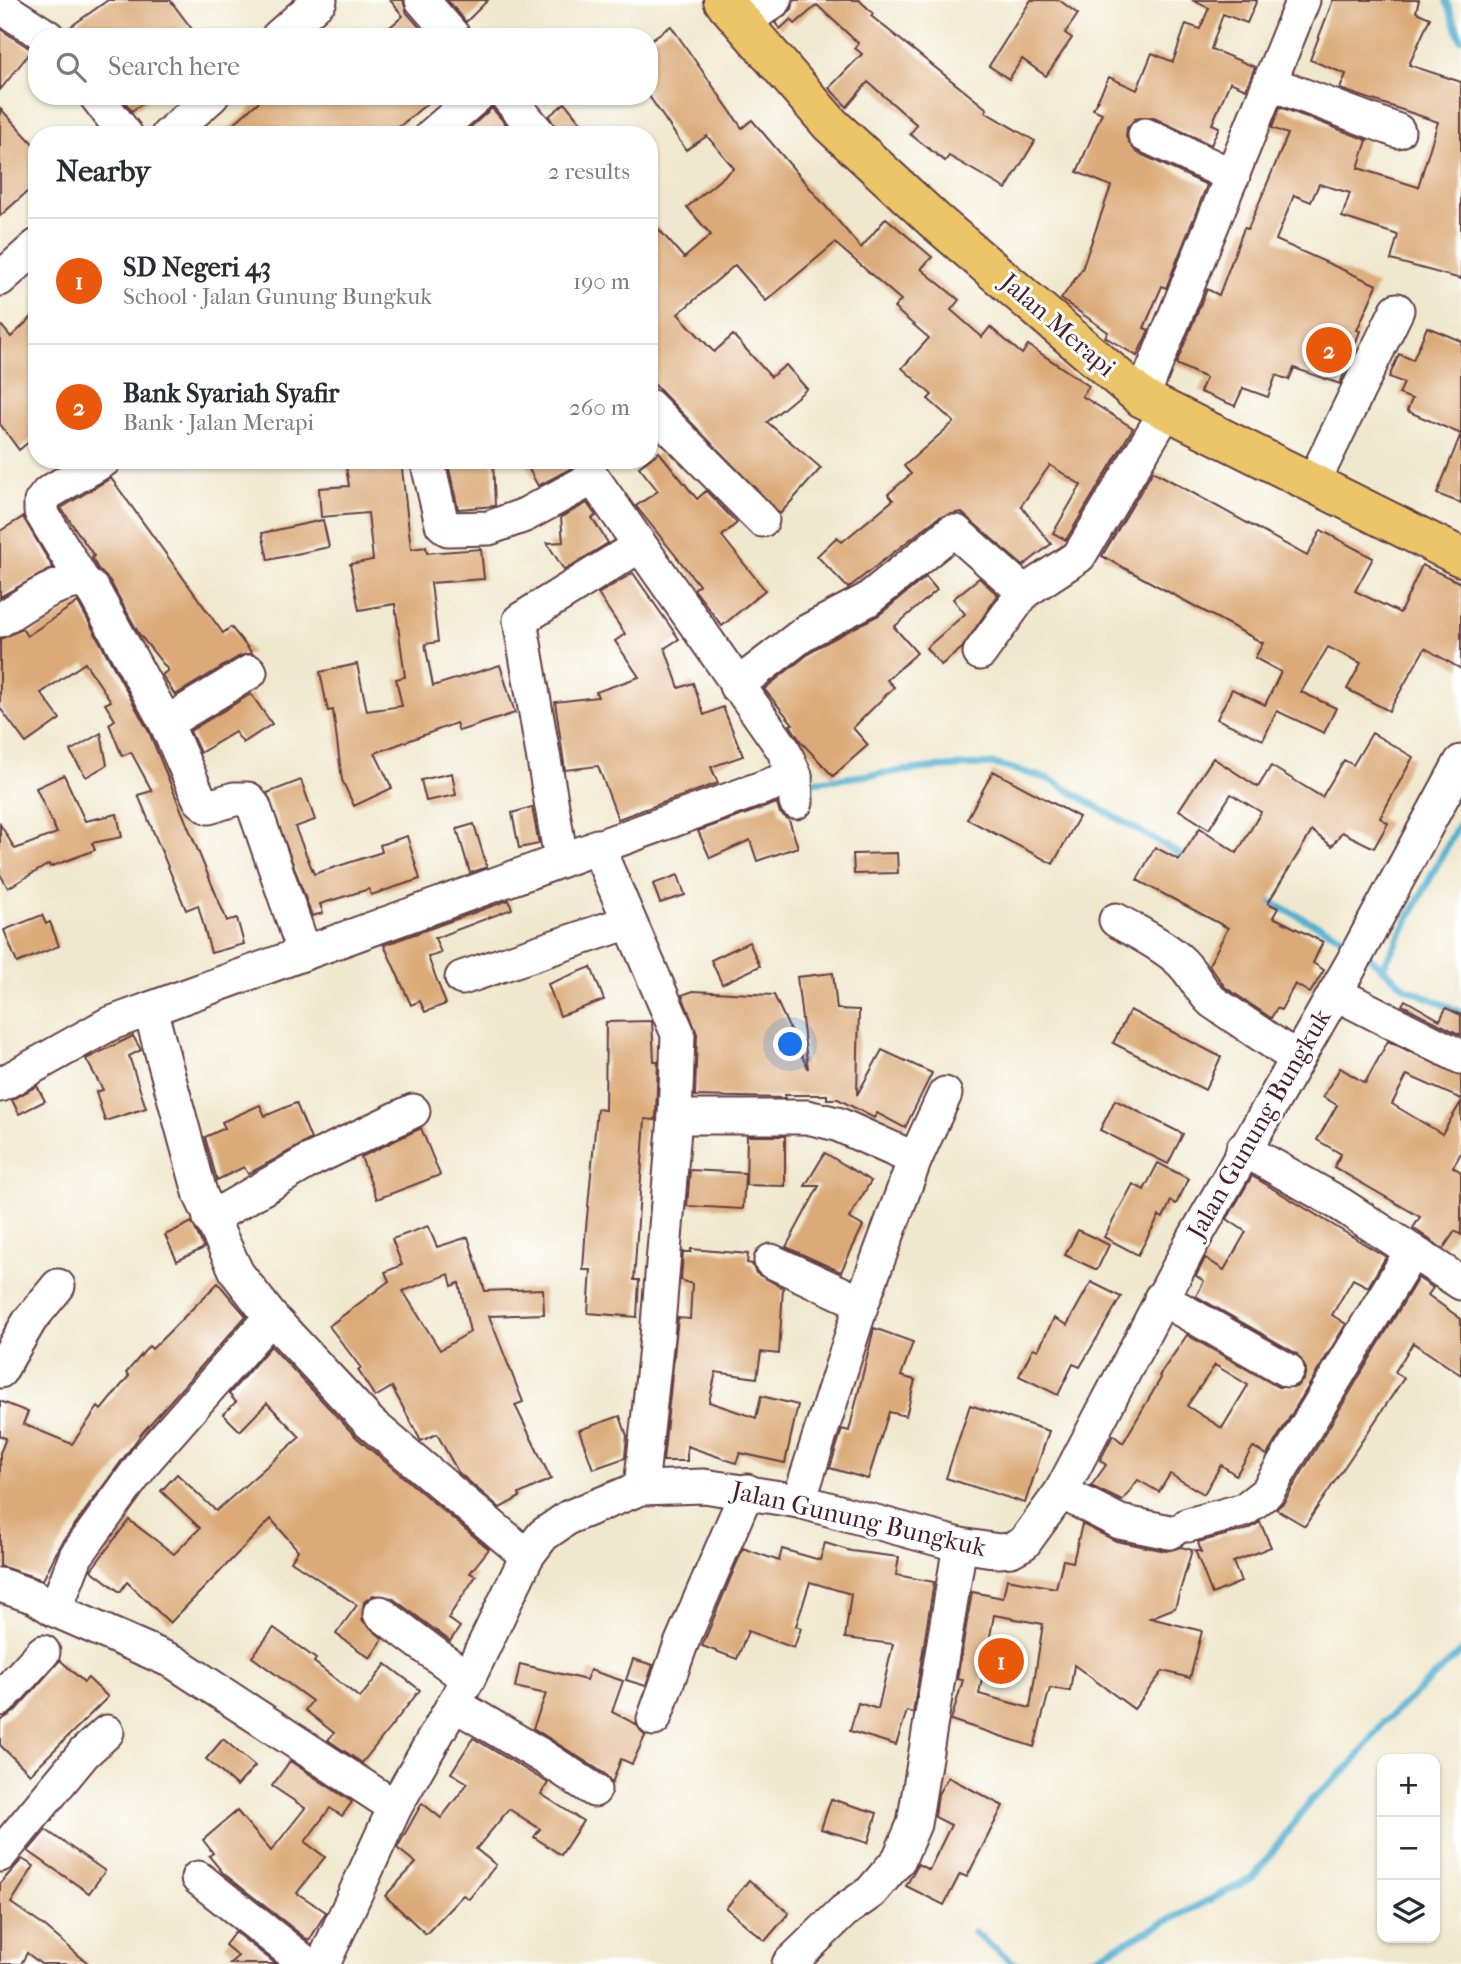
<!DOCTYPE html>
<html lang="en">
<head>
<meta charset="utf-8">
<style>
  :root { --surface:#fff; --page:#f2f2f3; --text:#2b2b33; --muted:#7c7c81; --line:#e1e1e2; --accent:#ea580c }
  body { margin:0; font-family:"IM FELL French Canon",serif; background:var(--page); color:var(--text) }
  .controls { position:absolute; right:21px; bottom:21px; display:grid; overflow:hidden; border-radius:14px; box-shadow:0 2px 5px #0004 }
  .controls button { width:63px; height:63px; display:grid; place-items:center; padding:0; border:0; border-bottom:2px solid var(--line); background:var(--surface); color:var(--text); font:35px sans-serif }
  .you { position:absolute; left:791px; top:1045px; width:24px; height:24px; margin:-18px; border:5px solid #fff; border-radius:50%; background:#1a73e8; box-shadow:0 0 0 10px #1a73e833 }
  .badge { display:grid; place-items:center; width:46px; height:46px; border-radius:50%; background:var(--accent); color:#fff; font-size:23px; font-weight:700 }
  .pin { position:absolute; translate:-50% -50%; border:4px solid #fff; box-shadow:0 2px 7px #0006 }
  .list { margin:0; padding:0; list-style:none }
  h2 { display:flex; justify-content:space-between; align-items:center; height:91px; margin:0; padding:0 28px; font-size:30px }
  h2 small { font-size:23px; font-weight:400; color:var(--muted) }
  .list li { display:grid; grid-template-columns:46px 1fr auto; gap:21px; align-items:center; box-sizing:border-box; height:126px; padding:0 28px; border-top:2px solid var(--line) }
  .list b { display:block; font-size:26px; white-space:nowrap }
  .list p { margin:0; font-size:23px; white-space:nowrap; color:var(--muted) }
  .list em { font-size:23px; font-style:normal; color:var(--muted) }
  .icon { flex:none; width:38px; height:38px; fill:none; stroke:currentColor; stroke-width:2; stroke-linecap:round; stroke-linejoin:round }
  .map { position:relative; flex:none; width:1461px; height:1964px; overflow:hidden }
  .search { position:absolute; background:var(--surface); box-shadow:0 2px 5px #0004; left:28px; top:28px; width:630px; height:77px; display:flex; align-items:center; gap:18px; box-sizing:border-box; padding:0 24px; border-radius:28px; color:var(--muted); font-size:26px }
  .panel { position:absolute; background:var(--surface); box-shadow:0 2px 5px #0004; left:28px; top:126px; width:630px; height:343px; border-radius:28px }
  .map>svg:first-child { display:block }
</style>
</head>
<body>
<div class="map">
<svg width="1461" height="1964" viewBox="0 0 1461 1964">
  <rect width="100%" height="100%" fill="#fff"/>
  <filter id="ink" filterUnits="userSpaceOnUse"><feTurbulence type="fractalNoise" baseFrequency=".0143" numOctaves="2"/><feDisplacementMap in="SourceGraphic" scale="14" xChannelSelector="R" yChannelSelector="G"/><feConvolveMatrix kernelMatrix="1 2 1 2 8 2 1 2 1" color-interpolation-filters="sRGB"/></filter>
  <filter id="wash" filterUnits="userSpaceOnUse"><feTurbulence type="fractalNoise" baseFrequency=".00686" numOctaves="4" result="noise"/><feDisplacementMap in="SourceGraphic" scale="28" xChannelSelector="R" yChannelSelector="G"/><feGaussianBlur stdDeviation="1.57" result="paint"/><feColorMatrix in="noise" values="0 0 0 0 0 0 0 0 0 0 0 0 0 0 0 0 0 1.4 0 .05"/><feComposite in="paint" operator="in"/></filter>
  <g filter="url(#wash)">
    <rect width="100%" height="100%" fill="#f0e8ce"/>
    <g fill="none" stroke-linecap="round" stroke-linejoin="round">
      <g stroke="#53b0d1" stroke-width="7">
        <polyline points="1446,0 1461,39"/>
        <polyline points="804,783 928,768 994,764 1049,779 1188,859"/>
        <polyline points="1263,899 1353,942"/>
        <polyline points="1367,955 1406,988 1461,1012"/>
        <polyline points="1382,969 1461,820"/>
        <polyline points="974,1932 1015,1964"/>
        <polyline points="1082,1964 1253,1878 1311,1800 1353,1763 1383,1723 1461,1652"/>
      </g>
    </g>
    <g id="blocks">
      <g fill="#dbaa78" fill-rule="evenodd">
        <polygon points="108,0 170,0 198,37 67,37 66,30"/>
        <polygon points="390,0 403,0 407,13 428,37 378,37 403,16"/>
        <polygon points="447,0 488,0 466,22"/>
        <polygon points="794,0 859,0 873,13 871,16 987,109 985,112 1035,141 1006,189 949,156 945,161 910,134 917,125 868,82 847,107 829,88 862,54 855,48 858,43 817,5 795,24 791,19 780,29 775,23 792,9"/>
        <polygon points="1031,0 1059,0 1078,14 1065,33 1072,38 1046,76 1022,59 1009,79 989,66"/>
        <polygon points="1192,0 1257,0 1247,23 1223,14 1211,49 1255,67 1246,89 1230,82 1212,124 1219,127 1211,145 1152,117 1135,119 1127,128 1126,137 1136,152 1207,185 1166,288 1162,286 1144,328 1149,330 1137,356 1105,337 1108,332 1061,299 1082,269 1111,186 1077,172 1102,113 1093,109 1109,77 1137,90 1152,53 1173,62 1186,24 1200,29 1209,8"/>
        <polygon points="1333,0 1419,0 1416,12 1430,18 1409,65 1461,82 1461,279 1391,260 1398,235 1342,217 1350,193 1319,184 1311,202 1294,195 1276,240 1377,285 1357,330 1360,331 1340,384 1294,368 1289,380 1276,375 1268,397 1243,388 1235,406 1200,392 1206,378 1176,364 1207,289 1219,295 1244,228 1248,229 1288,134 1272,128 1280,107 1367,140 1358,168 1418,187 1438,122 1340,89 1346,74 1310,60"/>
        <polygon points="671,26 742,128 752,120 861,248 886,218 932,257 921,269 959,300 951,310 982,337 990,327 1022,354 1028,345 1089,386 1082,396 1133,428 1066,540 1053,533 1081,485 1050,465 1021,506 1051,544 1023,566 961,512 939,517 848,588 817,556 837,537 842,542 893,500 888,494 911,474 904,466 954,422 928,399 932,395 902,368 929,338 894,308 901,300 835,243 766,301 735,265 678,314 714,352 733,335 771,377 786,365 807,389 767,422 821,468 780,514 649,379 649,218 684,258 711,235 687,207 734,168 707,136 686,150 649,96 649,41"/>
        <polygon points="0,29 32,50 0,90"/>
        <polygon points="120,96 153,96 132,111"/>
        <polygon points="265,96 447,96 439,104 434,98 389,135 221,135"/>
        <polygon points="565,103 591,135 559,135 549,116"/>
        <polygon points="0,108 37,148 37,183 0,216"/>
        <polygon points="492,108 515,135 464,135 463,134"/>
        <polygon points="37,312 37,435 19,450 0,424 0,324 11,337"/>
        <polygon points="1427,327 1461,341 1461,434 1407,411 1412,399 1399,394 1404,383 1389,377 1399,354 1413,360"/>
        <polygon points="1460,436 1461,437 1461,503 1437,494"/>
        <polygon points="659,452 697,499 706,491 737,523 722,536 765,590 722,626 694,589 699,585 636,506 658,491 639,467"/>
        <polygon points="345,460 401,460 411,549 426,547 427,553 481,549 484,579 431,583 438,642 425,644 433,686 500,665 515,713 459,731 456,723 375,753 392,788 354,806 342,780 333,710 328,711 320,672 357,664 367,711 402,706 396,679 405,677 395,604 359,610 350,564 373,560 368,513 321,517 319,488 349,486"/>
        <polygon points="447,460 493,460 495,506 458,509"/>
        <polygon points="524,460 587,460 538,486"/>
        <polygon points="1153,471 1307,556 1321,530 1373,558 1355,591 1400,613 1422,565 1461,583 1461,669 1425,648 1389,711 1347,689 1361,663 1328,647 1301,692 1336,708 1324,733 1277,711 1263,740 1217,719 1232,689 1265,705 1281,672 1255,658 1263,643 1102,556"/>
        <polygon points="111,478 223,633 231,627 252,653 240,656 175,695 162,675 168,670 139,634 110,581 98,569 92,558 94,556 61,508"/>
        <polygon points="587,503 596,516 592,518 608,543 564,570 547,543 563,542 561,517"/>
        <polygon points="23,517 53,568 0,597 0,531"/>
        <polygon points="323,520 329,547 268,560 262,533"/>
        <polygon points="633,573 679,639 665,648 679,688 693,683 704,715 723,707 743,756 711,767 718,783 618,819 598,766 565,770 555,702 598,697 596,692 639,677 615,641 625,634 598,594"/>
        <polygon points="926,577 937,590 894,627 917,653 887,680 894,687 853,728 868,745 833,776 801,742 790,725 793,724 764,689 816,648 879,615"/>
        <polygon points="979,578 998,595 962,648 941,665 926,648 965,614 953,599"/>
        <polygon points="78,602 149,732 227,921 237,918 244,944 211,953 198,905 186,910 138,795 152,791 131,752 122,756 109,724 115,720 105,704 111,701 85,663 41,693 60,719 26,743 0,708 0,639 22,629 27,636"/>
        <polygon points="251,694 272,724 243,743 235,732 200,753 190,731"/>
        <polygon points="101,733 107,765 86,777 70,751"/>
        <polygon points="1372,733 1413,757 1380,818 1388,823 1374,848 1342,832 1332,846 1312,831 1268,903 1278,908 1273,917 1323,942 1313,963 1324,970 1310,993 1295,984 1281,1010 1277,1008 1271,1018 1225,987 1209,965 1228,928 1137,880 1155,847 1179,860 1200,828 1237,853 1261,812 1231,794 1209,829 1179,810 1213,758 1258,787 1271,766 1322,797 1344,760 1353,765"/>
        <polygon points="993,771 1079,817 1053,864 967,819"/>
        <polygon points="452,773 456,795 426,801 421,780"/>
        <polygon points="64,775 85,821 117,814 122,837 92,843 95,850 50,867 49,864 8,888 0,874 0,824 15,849 57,833 36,788"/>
        <polygon points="301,780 315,820 295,827 314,874 382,852 380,845 407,836 420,879 371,895 369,889 320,904 323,913 312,916 267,793"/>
        <polygon points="777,803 780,813 789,820 798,847 757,861 750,840 710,858 698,831"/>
        <polygon points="532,807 539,844 519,848 512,813"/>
        <polygon points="474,824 487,867 470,873 457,829"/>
        <polygon points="897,853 898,873 854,874 853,854"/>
        <polygon points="678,875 685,895 660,903 653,884"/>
        <polygon points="509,900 512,909 435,938 441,953 428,957 446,1004 425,1012 420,1001 411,1005 384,945"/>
        <polygon points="42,915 46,924 50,922 59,946 17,963 4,930"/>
        <polygon points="749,942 760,966 722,984 711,960"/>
        <polygon points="591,967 604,1000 560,1016 548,984"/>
        <polygon points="833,973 837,1009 859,1010 857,1095 882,1050 932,1073 905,1128 877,1113 874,1118 838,1099 827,1099 827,1095 785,1095 785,1098 695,1096 697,1034 682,995 693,991 774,995 808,1069 797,977"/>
        <polygon points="1405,1000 1440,1020 1446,1008 1461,1015 1461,1035 1402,1005"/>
        <polygon points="1130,1010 1221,1057 1205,1090 1113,1043"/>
        <polygon points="652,1021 654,1061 658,1061 656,1116 655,1120 645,1119 634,1280 639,1280 637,1317 588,1313 591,1270 583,1270 585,1239 597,1109 605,1110 606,1022"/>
        <polygon points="133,1036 141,1050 129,1056 146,1108 105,1121 96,1092 103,1090 86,1059"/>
        <polygon points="1388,1041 1461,1076 1461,1099 1407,1075 1392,1104 1442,1134 1461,1102 1461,1153 1453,1167 1461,1172 1461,1235 1455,1231 1443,1249 1413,1228 1420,1217 1334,1167 1341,1154 1317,1140 1337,1105 1323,1097 1340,1068 1365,1083"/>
        <polygon points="37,1086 45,1101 19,1114 12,1100"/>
        <polygon points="1115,1100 1183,1134 1168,1164 1100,1130"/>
        <polygon points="296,1103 311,1139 248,1174 244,1167 217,1180 205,1137 225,1128 222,1122 260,1105 265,1116"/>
        <polygon points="421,1128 440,1175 377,1199 361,1157"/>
        <polygon points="747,1136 785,1136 785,1186 746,1185"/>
        <polygon points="825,1153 871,1181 849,1218 863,1226 841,1272 786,1247 819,1186 805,1186"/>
        <polygon points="1158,1163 1189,1179 1176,1204 1171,1201 1163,1218 1159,1216 1138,1255 1104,1237 1133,1184 1144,1190"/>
        <polygon points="690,1170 745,1173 743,1209 687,1206"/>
        <path d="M1252 1176 1386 1257 1368 1287 1353 1279 1332 1315 1346 1324 1267 1455 1253 1447 1236 1475 1221 1465 1204 1494 1170 1474 1159 1492 1138 1480 1122 1501 1091 1486 1106 1465 1100 1460 1113 1435 1123 1443 1161 1378 1159 1376 1187 1335 1278 1387H1296L1304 1379 1306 1369 1297 1354 1196 1296 1204 1281 1196 1276 1205 1258 1224 1270 1246 1232 1227 1219ZM1215 1365 1248 1385 1222 1428 1187 1406Z"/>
        <polygon points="192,1222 204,1248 177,1261 165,1235"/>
        <path d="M428 1226 437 1247 468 1237 485 1291 543 1289 544 1314 489 1316 523 1402 515 1405 551 1479 519 1494 520 1497 500 1508 458 1472 437 1434 421 1441 392 1387 375 1397 358 1370 361 1368 329 1326 389 1281 385 1272 402 1265 392 1239ZM449 1274 452 1286 459 1283 470 1332 440 1350 403 1291Z"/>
        <polygon points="1078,1230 1109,1245 1097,1270 1065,1255"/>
        <polygon points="691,1249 748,1254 747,1263 752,1264 756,1273 783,1288 779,1354 761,1352 757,1378 716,1372 709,1402 756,1418 761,1396 798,1405 785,1463 740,1453 736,1463 687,1446 687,1461 663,1461 678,1318 690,1319 692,1284 681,1280 683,1252 691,1252"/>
        <polygon points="1418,1278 1433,1288 1428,1295 1461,1319 1461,1375 1413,1343 1395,1372 1404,1378 1305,1526 1276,1509 1284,1502"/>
        <polygon points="1091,1282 1121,1297 1080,1367 1073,1364 1058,1395 1019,1376 1033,1348 1038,1350 1054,1318 1067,1325"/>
        <polygon points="218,1283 246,1316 142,1433 60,1545 43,1580 0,1566 0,1453 6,1438 0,1436 0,1401 28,1412 23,1424 72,1444 98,1407 101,1410 129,1376 126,1373 149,1346 152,1349"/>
        <polygon points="874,1328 913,1342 901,1376 915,1380 906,1416 889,1412 868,1479 830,1468 842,1429 849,1431"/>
        <polygon points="271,1346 357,1438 489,1549 470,1573 476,1576 448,1618 460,1627 450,1641 392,1598 373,1595 364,1602 362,1620 383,1639 370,1658 336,1634 357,1605 291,1561 298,1550 271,1519 170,1623 127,1582 120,1592 91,1570 129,1520 174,1554 200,1528 161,1491 177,1474 216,1511 300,1437 267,1403 240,1431 223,1414 236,1402 229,1394"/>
        <polygon points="970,1405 1049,1431 1025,1503 946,1478"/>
        <polygon points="620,1416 627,1436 625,1458 593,1469 579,1430"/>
        <polygon points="1260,1522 1271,1547 1233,1562 1241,1582 1212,1594 1195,1550 1201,1552 1198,1542 1249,1529"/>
        <path d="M1082 1524 1116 1541 1166 1551 1181 1547 1192 1550 1175 1608 1150 1618 1202 1631 1190 1678 1163 1671 1134 1709 1074 1665 1070 1691 1050 1688 1034 1747 951 1720 963 1680 957 1679 972 1592 1003 1598 1007 1579 1056 1588 1063 1560 1073 1562ZM994 1615 1043 1624 1030 1708 979 1694Z"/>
        <polygon points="825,1543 851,1551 899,1557 896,1575 934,1582 913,1713 907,1711 896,1745 850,1731 858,1703 878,1709 893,1644 845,1638 851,1594 810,1582 796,1626 801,1628 794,1648 748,1631 737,1659 702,1646 743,1548 779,1561 782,1549 820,1560"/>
        <polygon points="274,1628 316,1659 314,1662 360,1698 386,1664 420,1690 362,1763 328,1740 334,1733 305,1710 312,1701 252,1657"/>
        <polygon points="633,1659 653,1665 646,1686 626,1680"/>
        <polygon points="60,1660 84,1682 88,1678 108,1697 30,1774 0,1745 0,1721 14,1712"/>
        <polygon points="520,1664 586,1680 590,1670 623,1681 612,1712 636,1724 645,1736 632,1764 621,1759 612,1783 605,1774 533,1728 546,1694 515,1687"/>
        <polygon points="473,1738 548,1783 541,1794 583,1821 561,1855 534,1837 540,1829 509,1809 476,1849 496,1865 469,1899 463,1895 426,1934 385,1896 416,1863 397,1848 422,1803 441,1818 468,1783 451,1773"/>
        <polygon points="223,1739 255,1766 237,1786 206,1759"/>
        <polygon points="290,1761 352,1802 342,1816 330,1808 305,1842 325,1857 297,1893 326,1912 309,1941 223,1873 209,1856 213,1853 203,1840 237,1811 271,1851 305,1808 272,1786"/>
        <polygon points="948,1777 1003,1806 967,1877 960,1874 944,1905 906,1886 918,1864 929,1870 951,1825 935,1817 938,1794"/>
        <polygon points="831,1799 877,1813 868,1843 821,1829"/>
        <polygon points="46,1830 105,1871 89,1893 28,1851"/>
        <polygon points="22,1859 34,1866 11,1903 44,1926 89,1964 41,1964 27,1953 21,1964 0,1964 0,1884"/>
        <polygon points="749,1880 789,1913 765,1941 726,1908"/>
        <polygon points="235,1932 276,1964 229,1964 238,1956 225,1945"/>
      </g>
    </g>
  </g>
  <g filter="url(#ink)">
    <use href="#blocks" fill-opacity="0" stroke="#633d43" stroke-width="2"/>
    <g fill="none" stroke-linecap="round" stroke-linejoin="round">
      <g stroke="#633d43" stroke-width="37">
        <g id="minor">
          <polyline points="422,0 454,37"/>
          <polyline points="0,6 48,37"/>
          <polyline points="744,22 775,0"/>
          <polyline points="278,37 320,0"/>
          <polyline points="1270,83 1398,131"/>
          <polyline points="96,96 126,135"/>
          <polyline points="507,96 540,135"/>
          <polyline points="168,135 212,96"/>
          <polyline points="432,135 477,96"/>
          <polyline points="1145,135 1233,176"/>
          <polyline points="0,279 37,246"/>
          <polyline points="1142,398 1303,0"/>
          <polyline points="649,406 762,520"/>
          <polyline points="427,460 442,524 448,529 489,528 525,515 593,478 783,749 795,776 796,802"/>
          <polyline points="1313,483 1397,310"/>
          <polyline points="83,581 41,512 41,502 48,493 104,460"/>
          <path d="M0 620C24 605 53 582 83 581L93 590 166 723 200 800 209 807 234 799H248L254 807 304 951"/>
          <polyline points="980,653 1024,592"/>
          <polyline points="736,686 806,632 867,600 951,532 956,532 1024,592 1079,556 1167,410"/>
          <polyline points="166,723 250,672"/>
          <polyline points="597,846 678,1034 675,1117 657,1337 641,1488"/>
          <polyline points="561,859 520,620 639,546"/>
          <path d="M1116 920C1136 932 1160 943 1178 959 1193 971 1198 989 1213 1002L1296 1058"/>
          <polyline points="462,978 629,922"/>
          <polyline points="1335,993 1461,1057"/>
          <polyline points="0,1085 109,1024 150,1009"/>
          <polyline points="675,1117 807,1117 837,1124 915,1159 862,1303 799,1501"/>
          <polyline points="1243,1149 1340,1204 1461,1283"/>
          <polyline points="915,1159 945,1094"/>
          <polyline points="210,1219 311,1160 413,1111"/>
          <polyline points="771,1261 862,1303"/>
          <polyline points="1161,1298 1287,1370"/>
          <polyline points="0,1371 30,1320 58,1286"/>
          <polyline points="1061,1492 1120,1522 1170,1532"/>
          <polyline points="1188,1525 1244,1510 1267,1492 1412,1251"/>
          <polyline points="527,1556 370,1423 271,1317 237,1273 201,1196 150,1009 795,776"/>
          <polyline points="0,1585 35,1597 55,1610 174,1662 395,1807"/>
          <polyline points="55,1610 76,1556 147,1458 271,1317"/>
          <polyline points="380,1613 468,1679"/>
          <polyline points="0,1699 43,1652"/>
          <polyline points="454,1704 542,1756 594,1790"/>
          <polyline points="654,1719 681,1644 747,1491"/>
          <polyline points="0,1855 84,1753 107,1732"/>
          <polyline points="198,1878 307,1964"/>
          <polyline points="323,1964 395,1807 468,1679 527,1556 543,1535 569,1517 641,1488 704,1486 799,1501 960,1545 999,1551 1011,1550 1024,1543 1061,1492 1190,1246 1351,965 1461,762"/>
          <polyline points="789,1964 844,1911 871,1892 899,1859 914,1824 960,1545"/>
        </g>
      </g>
      <g stroke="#633d43" stroke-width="42">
        <polyline id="major" points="723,0 830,124 934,220 1142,398 1461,557"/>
      </g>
      <use href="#minor" stroke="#fff" stroke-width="33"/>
      <use href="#major" stroke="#edc569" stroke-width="38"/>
    </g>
  </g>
  <g text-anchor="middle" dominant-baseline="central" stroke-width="6" stroke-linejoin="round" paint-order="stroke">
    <g font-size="26" fill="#4a1f2b" stroke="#fff">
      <text transform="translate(1058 325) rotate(41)">Jalan Merapi</text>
      <text transform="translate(1259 1124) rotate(-60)">Jalan Gunung Bungkuk</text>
      <text transform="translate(859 1519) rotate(13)">Jalan Gunung Bungkuk</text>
    </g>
  </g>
</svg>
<div class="controls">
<button>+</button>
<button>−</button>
<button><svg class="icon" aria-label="layers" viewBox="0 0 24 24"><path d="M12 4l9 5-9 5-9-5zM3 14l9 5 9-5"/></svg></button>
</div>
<div class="you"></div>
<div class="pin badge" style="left:1001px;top:1661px">1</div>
<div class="pin badge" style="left:1329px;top:350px">2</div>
<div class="search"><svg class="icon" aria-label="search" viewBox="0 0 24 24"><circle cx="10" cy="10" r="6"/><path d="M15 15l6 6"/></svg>Search here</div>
<section class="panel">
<h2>Nearby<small>2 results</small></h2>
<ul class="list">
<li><span class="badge">1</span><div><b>SD Negeri 43</b><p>School · Jalan Gunung Bungkuk</p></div><em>190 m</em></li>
<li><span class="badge">2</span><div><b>Bank Syariah Syafir</b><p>Bank · Jalan Merapi</p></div><em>260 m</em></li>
</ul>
</section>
</div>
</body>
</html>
